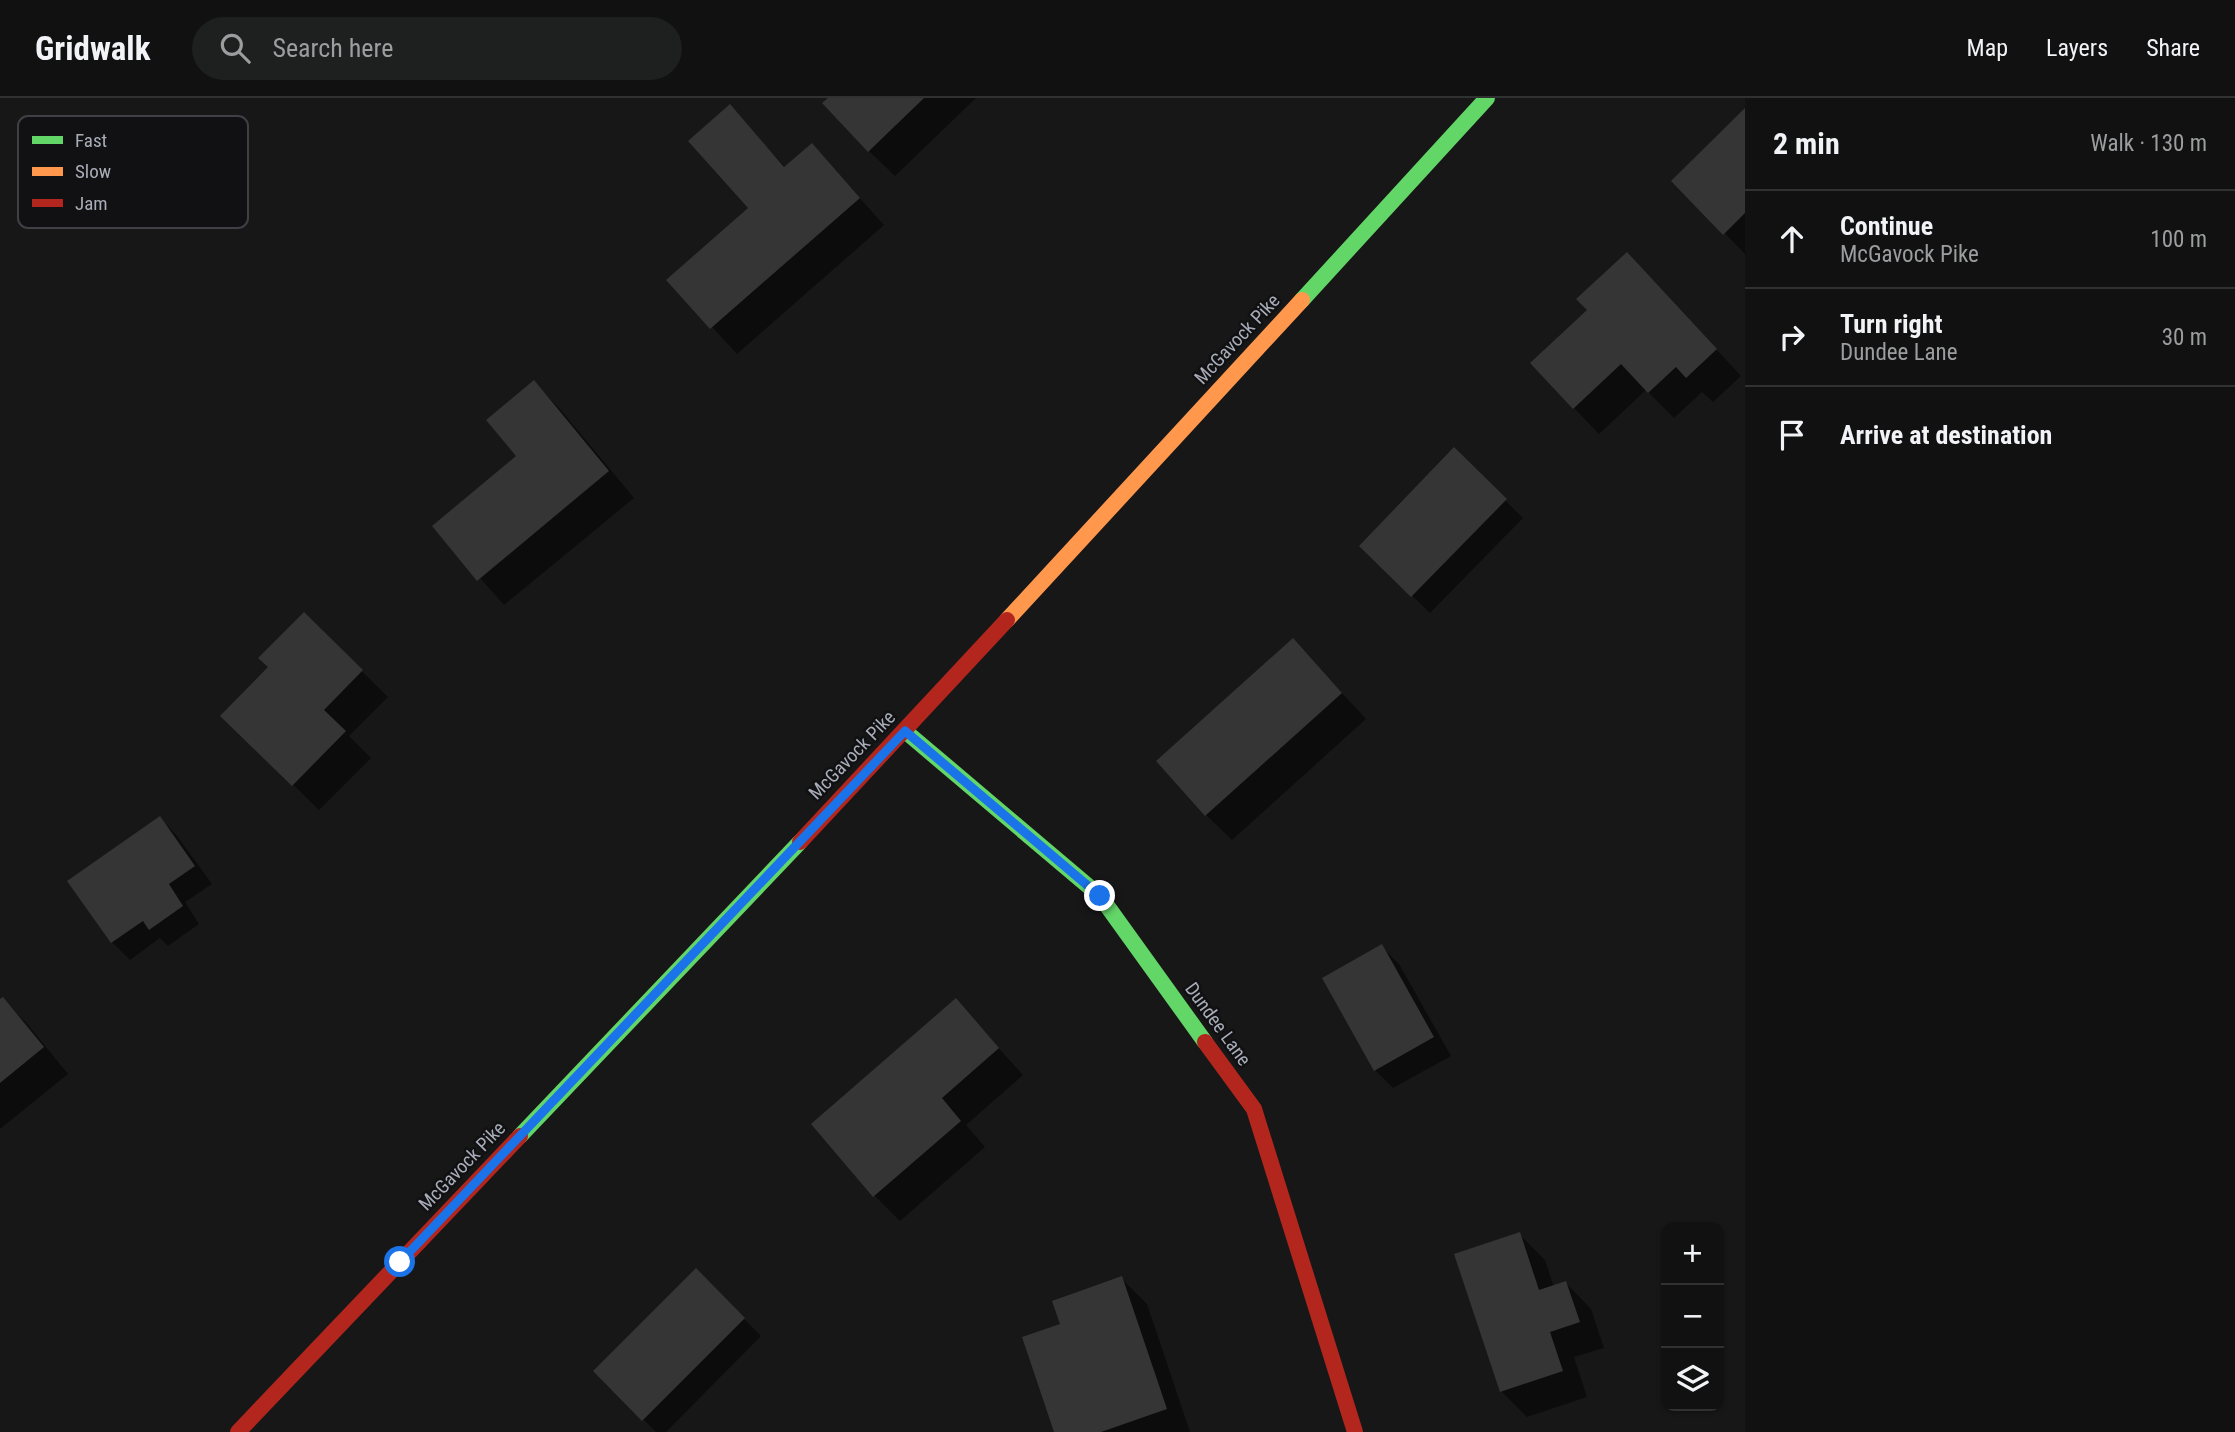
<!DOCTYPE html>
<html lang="en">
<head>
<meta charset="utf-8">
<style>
  :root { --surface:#111; --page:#1e1f1f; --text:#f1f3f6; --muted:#9c9d9f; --line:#303131 }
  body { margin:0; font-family:"Roboto Condensed",sans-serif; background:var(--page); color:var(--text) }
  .controls { position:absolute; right:21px; bottom:21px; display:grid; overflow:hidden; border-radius:14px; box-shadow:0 2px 5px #0004 }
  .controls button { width:63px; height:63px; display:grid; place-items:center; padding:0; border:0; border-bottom:2px solid var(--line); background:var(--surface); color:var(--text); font:35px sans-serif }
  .stop { position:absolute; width:21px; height:21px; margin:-16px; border:5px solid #1a73e8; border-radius:50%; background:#fff }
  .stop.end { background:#1a73e8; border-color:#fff; box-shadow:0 2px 7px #0008 }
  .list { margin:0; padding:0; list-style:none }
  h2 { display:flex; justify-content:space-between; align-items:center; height:91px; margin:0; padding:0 28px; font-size:30px }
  h2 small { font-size:23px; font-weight:400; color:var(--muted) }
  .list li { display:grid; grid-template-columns:46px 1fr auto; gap:21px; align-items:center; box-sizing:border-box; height:98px; padding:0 28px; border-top:2px solid var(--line) }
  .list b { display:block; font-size:26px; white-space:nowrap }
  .list p { margin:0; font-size:23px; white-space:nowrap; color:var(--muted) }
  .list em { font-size:23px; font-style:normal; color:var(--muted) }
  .icon { flex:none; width:38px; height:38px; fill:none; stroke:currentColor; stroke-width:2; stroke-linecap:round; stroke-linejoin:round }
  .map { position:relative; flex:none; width:1745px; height:1334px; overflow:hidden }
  header { display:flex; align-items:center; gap:42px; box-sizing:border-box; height:98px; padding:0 35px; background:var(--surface); border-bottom:2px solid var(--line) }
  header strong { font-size:33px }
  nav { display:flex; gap:38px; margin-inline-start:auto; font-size:24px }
  .search { width:490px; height:63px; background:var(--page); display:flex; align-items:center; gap:18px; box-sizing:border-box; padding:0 24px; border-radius:38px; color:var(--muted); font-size:26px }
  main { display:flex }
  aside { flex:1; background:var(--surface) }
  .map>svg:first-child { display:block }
</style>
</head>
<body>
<header>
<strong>Gridwalk</strong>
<div class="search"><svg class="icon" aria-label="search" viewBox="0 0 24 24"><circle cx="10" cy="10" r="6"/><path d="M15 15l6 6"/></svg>Search here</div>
<nav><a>Map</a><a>Layers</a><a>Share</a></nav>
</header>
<main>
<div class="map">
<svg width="1745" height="1334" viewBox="0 0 1745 1334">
  <rect width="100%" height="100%" fill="#171717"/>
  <g fill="#0007">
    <polygon points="830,0 976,0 895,78 869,53"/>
    <polygon points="729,9 786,70 812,47 884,127 737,256 669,182 750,110"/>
    <polygon points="1745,13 1745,156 1674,83"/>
    <polygon points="1652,182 1741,278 1713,304 1702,294 1674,320 1646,292 1599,336 1574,310"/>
    <polygon points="534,285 559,310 634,400 504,507 434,428 518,359"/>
    <polygon points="1454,352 1523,420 1430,515 1361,448"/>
    <polygon points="304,516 388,599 349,638 371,660 319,712 223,618 270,569"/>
    <polygon points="1293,542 1366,621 1232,742 1206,717"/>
    <polygon points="160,720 177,738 212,786 185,804 199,826 168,848 160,840 130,862 112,844"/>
    <polygon points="1381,848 1399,866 1451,958 1393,990 1375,972 1324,880"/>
    <polygon points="3,901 28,927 68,976 0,1031 0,903"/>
    <polygon points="956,903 1023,977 966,1027 985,1049 900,1123 874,1097"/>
    <polygon points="1519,1136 1545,1162 1554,1189 1566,1185 1591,1211 1604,1250 1574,1259 1587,1299 1527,1319 1501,1293"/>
    <polygon points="696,1173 761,1238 666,1334 656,1334 595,1273"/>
    <polygon points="1121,1180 1147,1206 1190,1334 1055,1334 1062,1227"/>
  </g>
  <g fill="#353536">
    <polygon points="828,0 924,0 868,54 822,5"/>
    <polygon points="730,6 784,69 812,45 860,100 710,231 666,182 748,110 688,43"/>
    <polygon points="1745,10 1745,115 1723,137 1671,83"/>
    <polygon points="1627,154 1717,251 1686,280 1676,269 1648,295 1621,266 1573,311 1530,265 1587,212 1576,201"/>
    <polygon points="534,282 609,373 477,483 432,428 516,358 486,322"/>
    <polygon points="1454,349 1507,401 1411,499 1359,448"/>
    <polygon points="304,514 363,572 324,612 346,633 292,688 220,618 268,569 258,560"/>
    <polygon points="1293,540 1342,595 1205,718 1156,663"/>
    <polygon points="160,718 195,768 169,786 183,808 149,832 143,823 111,845 67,783"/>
    <polygon points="1382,846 1434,939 1374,973 1322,880"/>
    <polygon points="3,899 44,949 0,985 0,901"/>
    <polygon points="956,900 999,950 942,1000 961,1023 873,1099 811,1026"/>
    <polygon points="1520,1134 1539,1192 1566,1183 1580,1224 1550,1234 1563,1273 1500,1294 1454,1156"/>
    <polygon points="696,1170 745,1220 642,1323 593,1273"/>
    <polygon points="1122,1178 1167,1311 1101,1334 1054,1334 1022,1239 1060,1226 1052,1203"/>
  </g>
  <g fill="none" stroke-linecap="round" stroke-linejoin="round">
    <g stroke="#63d668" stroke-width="16">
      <polyline points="1302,202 1487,0"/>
      <polyline points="905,633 1100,798 1205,944"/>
      <polyline points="520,1038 800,744"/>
    </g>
    <polyline stroke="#ff974d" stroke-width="16" points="1007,522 1302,202"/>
    <g stroke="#b3261e" stroke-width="16">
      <polyline points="800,744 1007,522"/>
      <polyline points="1205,944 1254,1011 1355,1334"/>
      <polyline points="238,1334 520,1038"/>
    </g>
  </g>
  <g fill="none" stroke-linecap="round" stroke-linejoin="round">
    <polyline stroke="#1a73e8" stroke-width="9" points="400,1164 905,633 1100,798"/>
  </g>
  <g text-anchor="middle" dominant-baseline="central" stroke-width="5" stroke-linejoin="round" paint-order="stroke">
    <g font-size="19" fill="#a8adb8" stroke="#111113">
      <text transform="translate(1237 241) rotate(-47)">McGavock Pike</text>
      <text transform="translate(852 657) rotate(-46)">McGavock Pike</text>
      <text transform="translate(1218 926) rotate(54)">Dundee Lane</text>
      <text transform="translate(462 1068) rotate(-46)">McGavock Pike</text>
    </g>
  </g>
  <rect x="18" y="18" width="230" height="112" rx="10" fill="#111113" stroke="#3e4045" stroke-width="2"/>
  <rect x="32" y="38" width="31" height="8" fill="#63d668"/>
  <rect x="32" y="69" width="31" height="9" fill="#ff974d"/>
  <rect x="32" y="101" width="31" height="8" fill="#b3261e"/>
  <g font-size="19" fill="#a8adb8">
    <text x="75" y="49">Fast</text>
    <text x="75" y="80">Slow</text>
    <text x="75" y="112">Jam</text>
  </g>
</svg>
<div class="controls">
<button>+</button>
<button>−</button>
<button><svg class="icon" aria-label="layers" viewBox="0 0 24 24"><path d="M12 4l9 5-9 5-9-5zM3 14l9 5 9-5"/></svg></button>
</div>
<div class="stop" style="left:400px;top:1164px"></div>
<div class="stop end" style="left:1100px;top:798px"></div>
</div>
<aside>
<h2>2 min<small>Walk · 130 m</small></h2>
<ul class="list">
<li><svg class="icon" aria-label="ahead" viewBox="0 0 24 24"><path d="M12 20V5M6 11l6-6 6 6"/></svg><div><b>Continue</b><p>McGavock Pike</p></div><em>100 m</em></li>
<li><svg class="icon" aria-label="right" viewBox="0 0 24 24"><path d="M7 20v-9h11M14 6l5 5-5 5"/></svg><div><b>Turn right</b><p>Dundee Lane</p></div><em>30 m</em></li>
<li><svg class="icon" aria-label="arrive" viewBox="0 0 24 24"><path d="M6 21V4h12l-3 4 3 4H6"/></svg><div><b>Arrive at destination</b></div></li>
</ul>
</aside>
</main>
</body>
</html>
